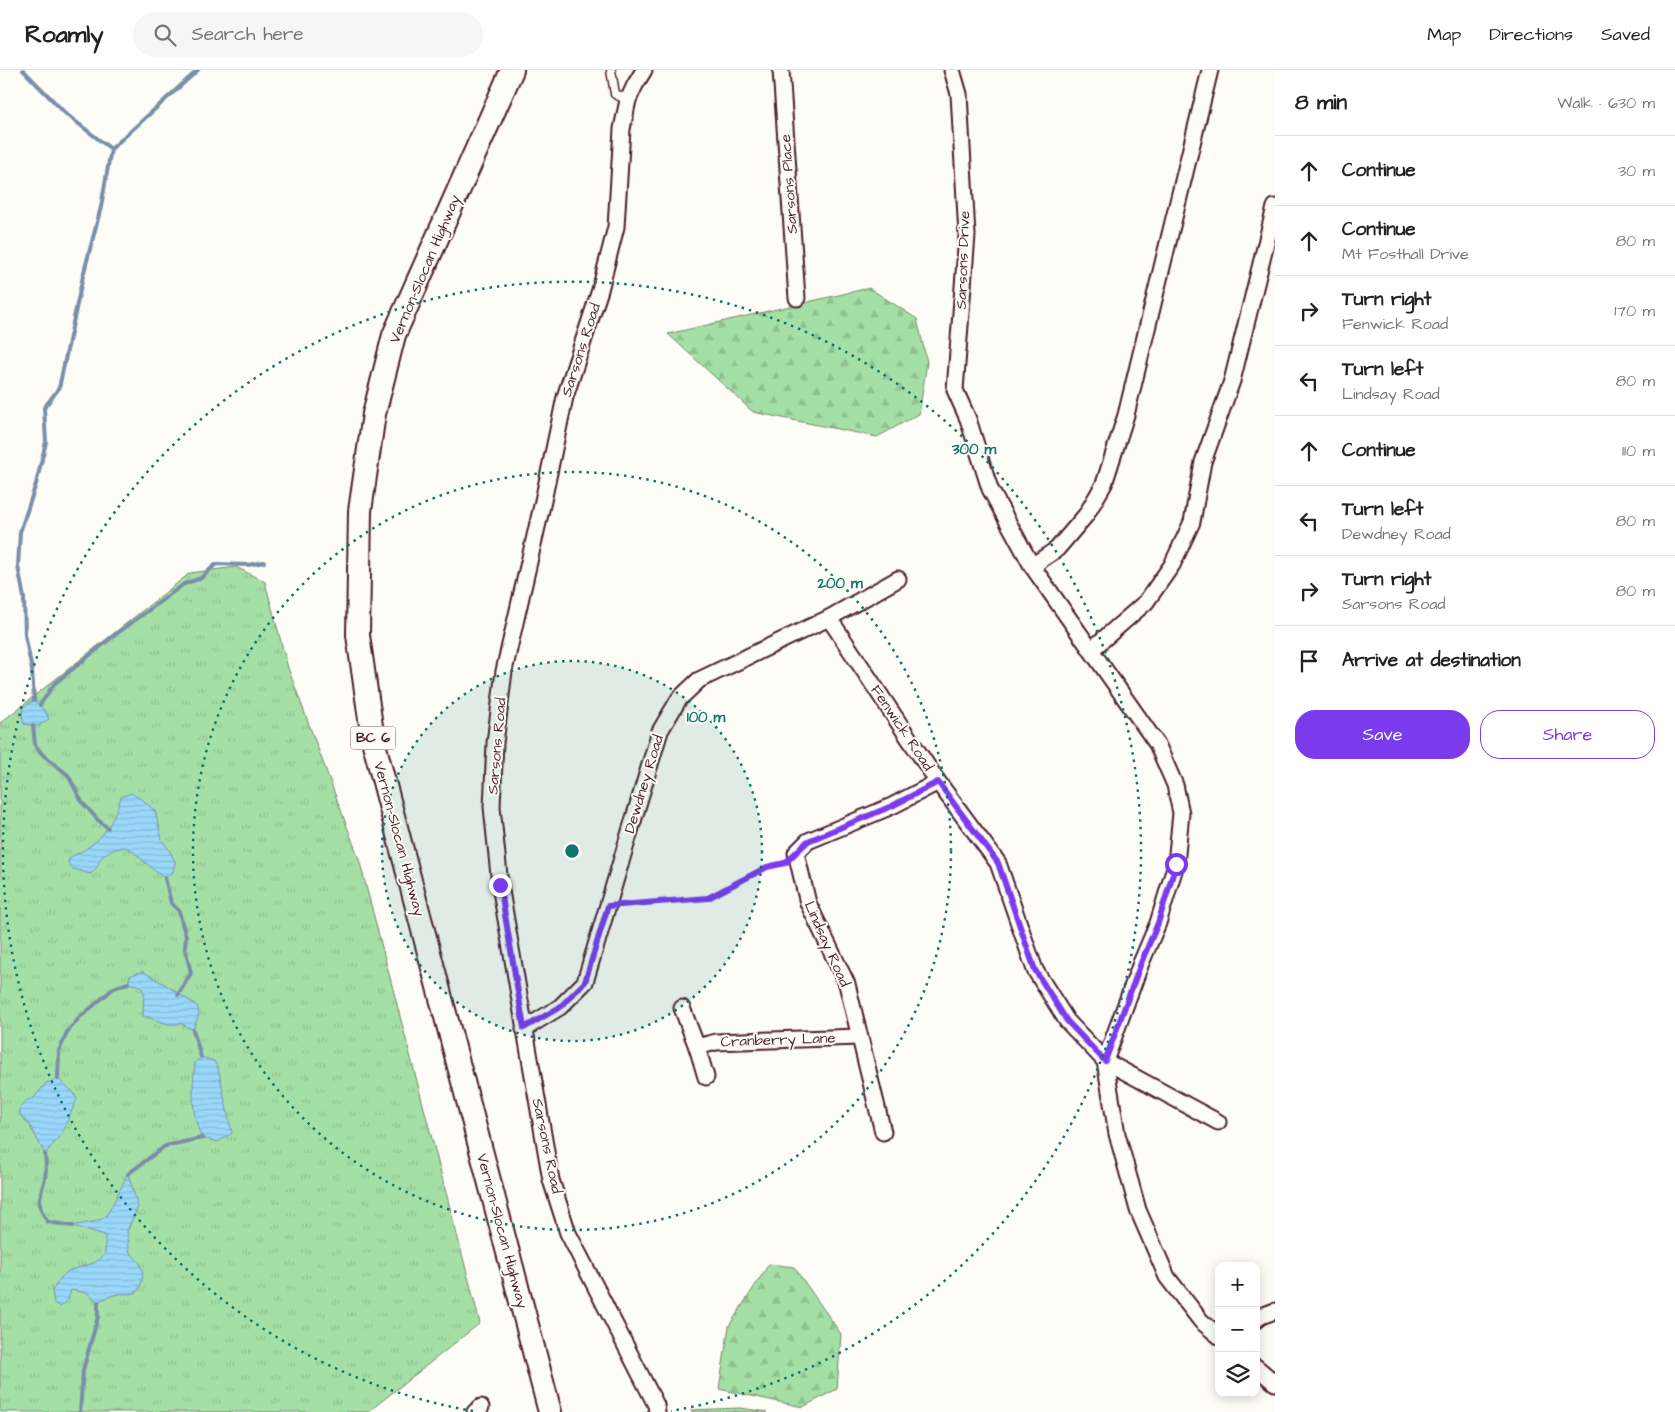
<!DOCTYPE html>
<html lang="en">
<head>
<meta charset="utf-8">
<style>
  :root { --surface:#fff; --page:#f6f6f6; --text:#222; --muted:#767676; --line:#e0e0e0; --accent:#7c3aed }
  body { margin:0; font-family:"Architects Daughter",sans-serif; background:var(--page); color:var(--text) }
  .controls { position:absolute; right:15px; bottom:15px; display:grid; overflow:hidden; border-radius:10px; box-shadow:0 2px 12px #0003 }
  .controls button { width:45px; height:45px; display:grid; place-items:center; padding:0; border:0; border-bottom:1px solid var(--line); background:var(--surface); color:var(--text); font:25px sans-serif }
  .stop { position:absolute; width:15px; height:15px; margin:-11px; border:4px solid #7c3aed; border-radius:50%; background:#fff }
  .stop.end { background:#7c3aed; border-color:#fff; box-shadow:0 1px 5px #0008 }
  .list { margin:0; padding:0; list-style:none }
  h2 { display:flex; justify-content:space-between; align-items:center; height:65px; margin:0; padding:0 20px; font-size:21px }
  h2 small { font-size:16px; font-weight:400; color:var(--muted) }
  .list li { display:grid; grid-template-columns:32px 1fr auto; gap:15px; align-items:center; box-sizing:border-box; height:70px; padding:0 20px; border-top:1px solid var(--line) }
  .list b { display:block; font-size:19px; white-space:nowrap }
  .list p { margin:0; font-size:16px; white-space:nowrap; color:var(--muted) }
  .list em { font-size:16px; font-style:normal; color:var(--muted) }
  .actions { display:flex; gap:10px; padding:15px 20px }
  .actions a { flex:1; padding:11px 0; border:1px solid var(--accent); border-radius:20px; text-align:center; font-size:18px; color:var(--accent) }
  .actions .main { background:var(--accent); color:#fff }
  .icon { flex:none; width:28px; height:28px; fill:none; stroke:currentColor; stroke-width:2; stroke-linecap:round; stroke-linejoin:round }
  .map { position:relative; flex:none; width:1275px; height:1342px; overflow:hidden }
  header { display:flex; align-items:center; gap:30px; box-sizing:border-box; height:70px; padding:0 25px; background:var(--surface); border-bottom:1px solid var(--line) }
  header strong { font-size:24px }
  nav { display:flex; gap:28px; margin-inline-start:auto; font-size:18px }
  .search { width:350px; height:45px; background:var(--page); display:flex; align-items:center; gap:12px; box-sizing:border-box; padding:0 18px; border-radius:28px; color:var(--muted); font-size:19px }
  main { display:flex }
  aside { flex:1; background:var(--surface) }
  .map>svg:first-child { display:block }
</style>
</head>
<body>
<header>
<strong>Roamly</strong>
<div class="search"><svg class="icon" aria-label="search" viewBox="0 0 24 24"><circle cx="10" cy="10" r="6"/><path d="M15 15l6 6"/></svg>Search here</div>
<nav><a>Map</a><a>Directions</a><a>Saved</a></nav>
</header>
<main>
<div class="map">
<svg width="1275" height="1342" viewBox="0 0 1275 1342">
  <defs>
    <pattern id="grass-tufts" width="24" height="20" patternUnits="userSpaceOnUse" patternTransform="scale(1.25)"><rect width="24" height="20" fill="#a4e0a6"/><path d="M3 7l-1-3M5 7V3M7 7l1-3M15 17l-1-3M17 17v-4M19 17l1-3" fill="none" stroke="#8fc08f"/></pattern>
    <pattern id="forest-firs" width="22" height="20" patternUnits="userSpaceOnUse" patternTransform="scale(1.25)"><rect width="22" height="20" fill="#a4e0a6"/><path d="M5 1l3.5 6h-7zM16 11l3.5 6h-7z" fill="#8fc08f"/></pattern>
    <pattern id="water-rules" width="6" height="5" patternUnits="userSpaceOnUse" patternTransform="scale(1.25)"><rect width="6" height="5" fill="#99d8fb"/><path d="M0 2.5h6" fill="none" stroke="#85b9d7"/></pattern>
  </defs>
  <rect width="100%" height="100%" fill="#fdfcf7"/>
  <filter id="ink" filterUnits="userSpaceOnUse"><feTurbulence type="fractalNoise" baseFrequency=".02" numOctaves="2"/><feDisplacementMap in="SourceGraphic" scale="10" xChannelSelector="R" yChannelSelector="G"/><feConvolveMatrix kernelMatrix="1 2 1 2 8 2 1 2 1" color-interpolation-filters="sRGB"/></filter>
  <g filter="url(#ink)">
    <polygon fill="url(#grass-tufts)" stroke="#778068" points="236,497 265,512 288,598 359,789 480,1253 368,1342 0,1342 0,653 190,503"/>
    <g fill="url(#forest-firs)" stroke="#778068">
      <polygon points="869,218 917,249 927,292 919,344 877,367 753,342 668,264"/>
      <polygon points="769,1194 794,1197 841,1264 837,1319 803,1337 719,1319 729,1256"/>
      <polygon points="740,1338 767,1342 691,1342 691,1340"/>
    </g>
    <g fill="url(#water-rules)" stroke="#798ea8">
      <polygon points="34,630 45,641 49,649 38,656 24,654 22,646 23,637"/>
      <path d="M131 723 144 731 155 741 162 770 170 781 175 792 173 802 165 808C151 800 141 786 126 777 118 778 108 780 102 787 97 793 98 799 90 804L71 798 68 793 70 787C99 775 112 757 121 727Z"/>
      <polygon points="142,901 166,915 197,936 199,944 193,960 182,954 168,954 143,946 144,923 141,916 128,913 130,906"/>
      <path d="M201 987 214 991 218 998 232 1063 218 1072 202 1068C191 1045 192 1019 195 993Z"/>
      <polygon points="58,1009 73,1022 77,1029 62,1063 45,1084 30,1056 21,1046 19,1039 27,1030 33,1029 46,1013"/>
      <path d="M128 1104 138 1137 127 1161C129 1168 128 1176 130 1183 145 1195 146 1207 137 1222 131 1225 126 1223 119 1224 111 1225 105 1228 98 1232L87 1223 71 1220 68 1230 61 1237 54 1233 52 1221 60 1209 68 1201 94 1193 105 1185V1165L73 1156C83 1153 97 1153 105 1147 109 1144 123 1112 128 1104Z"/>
    </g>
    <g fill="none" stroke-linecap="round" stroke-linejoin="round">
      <g stroke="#798ea8" stroke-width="4">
        <polyline points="23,0 66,44 111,79 101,137 83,206 59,318 44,338 46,372 36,414 20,462 18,496 24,528 25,565 32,600 34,630"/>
        <polyline points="111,79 198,0"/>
        <polyline points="40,635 54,614 115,565 184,514 201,508 216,494 248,495 264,492"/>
        <polyline points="33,656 35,675 43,685 68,705 82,732 98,750 108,758"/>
        <polyline points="165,808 171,833 179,841 183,857 186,866 185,878 191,903 178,925"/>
        <polyline points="193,960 201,987"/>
        <polyline points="58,1009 59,981 67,962 79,948 114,918 128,913"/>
        <path d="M45 1084C46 1093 47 1103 44 1112 39 1130 36 1135 48 1152L73 1156"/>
        <polyline points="128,1104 165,1076 202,1068"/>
        <polyline points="80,1342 83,1300 98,1247 98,1232"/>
      </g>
      <g stroke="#4a1f2b" stroke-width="11">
        <polyline id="lane" points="611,0 615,24 628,30"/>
      </g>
      <g stroke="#4a1f2b" stroke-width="19">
        <g id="street">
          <polyline points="644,0 635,15 628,30 622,59 616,157 600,220 565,327 543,431 504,601 495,673 492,737 500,815 551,1110 568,1163 656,1335 657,1342"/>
          <polyline points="781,0 797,228"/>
          <polyline points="952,0 959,24 967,165 955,320 968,349 990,419 1032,496 1157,674 1175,715 1181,743 1176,794 1158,853 1141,893 1105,991 1117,1064 1138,1140 1167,1207 1201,1251 1219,1266"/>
          <polyline points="1032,496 1057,479 1086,445 1104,414 1126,345 1210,0"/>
          <polyline points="829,548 938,712 998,793 1035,900 1067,951 1105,991 1218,1052"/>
          <polyline points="1091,580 1146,532 1172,495 1192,452 1203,392 1232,311 1275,137"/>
          <polyline points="682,938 697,977 706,1007"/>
          <polyline points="524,959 560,937 585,912 660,661 679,629 699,610 829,548 898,509"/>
          <polyline points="697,977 716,972 859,967"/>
          <polyline points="883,1062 847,914 808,833 796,783 808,771 892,736 938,712"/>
          <polyline points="1256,1250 1261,1246 1275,1241"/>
          <polyline points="1256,1297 1275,1313"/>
          <polyline points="475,1342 481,1337"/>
        </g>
      </g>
      <g stroke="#4a1f2b" stroke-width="26">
        <polyline id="primary" points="512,0 394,265 374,344 360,441 358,565 373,670 550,1342"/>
      </g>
      <polyline stroke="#4a1f2b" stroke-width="2.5" stroke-dasharray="1 4" stroke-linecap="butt" points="622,835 708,828 767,797 785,793"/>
      <use href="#lane" stroke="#fdfcf7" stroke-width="8"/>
      <use href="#street" stroke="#fdfcf7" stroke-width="15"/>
      <use href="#primary" stroke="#fdfcf7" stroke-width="22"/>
    </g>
  </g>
  <g fill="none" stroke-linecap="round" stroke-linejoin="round" filter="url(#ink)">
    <polyline stroke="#7c3aed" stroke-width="6" points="500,815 524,958 560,937 585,912 608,836 708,828 767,797 785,793 808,771 892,736 938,712 998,793 1035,900 1067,951 1105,991 1141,893 1158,853 1176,794"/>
  </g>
  <circle cx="572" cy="781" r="190" fill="#0f766e" fill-opacity=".12"/>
  <g fill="none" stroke="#0f766e" stroke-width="2.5" stroke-dasharray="2.5 5">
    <circle cx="572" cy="781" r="190"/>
    <circle cx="572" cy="781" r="379"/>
    <path d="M473 1341A569 569 0 1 1 671 1341"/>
  </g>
  <g text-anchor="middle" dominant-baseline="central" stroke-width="4" stroke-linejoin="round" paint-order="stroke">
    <rect fill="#fdfcf7" stroke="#806168" stroke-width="1" x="350.5" y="656.5" width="45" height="23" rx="4"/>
    <g font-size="14" font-weight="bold" fill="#4a1f2b">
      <text x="373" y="668">BC 6</text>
    </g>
    <g font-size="15" fill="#4a1f2b" stroke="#fdfcf7">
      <text transform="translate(789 114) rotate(-94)">Sarsons Place</text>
      <text transform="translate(963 190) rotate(-88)">Sarsons Drive</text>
      <text transform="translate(425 199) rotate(-67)">Vernon-Slocan Highway</text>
      <text transform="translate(581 280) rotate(-72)">Sarsons Road</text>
      <text transform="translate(902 658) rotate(56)">Fenwick Road</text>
      <text transform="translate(497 676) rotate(-85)">Sarsons Road</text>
      <text transform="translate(644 714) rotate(-73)">Dewdney Road</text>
      <text transform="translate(399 769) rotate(75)">Vernon-Slocan Highway</text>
      <text transform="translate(827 874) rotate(66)">Lindsay Road</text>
      <text transform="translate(778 970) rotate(-2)">Cranberry Lane</text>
      <text transform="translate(547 1076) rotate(78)">Sarsons Road</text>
      <text transform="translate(502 1161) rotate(75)">Vernon-Slocan Highway</text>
    </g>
  </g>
  <circle cx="572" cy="781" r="8" fill="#0f766e" stroke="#fdfcf7" stroke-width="2.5"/>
  <g font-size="15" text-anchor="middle" font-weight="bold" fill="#0f766e" stroke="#fdfcf7" stroke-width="4" stroke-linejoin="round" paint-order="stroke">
    <text x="974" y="384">300 m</text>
    <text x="840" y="518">200 m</text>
    <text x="706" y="652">100 m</text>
  </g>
</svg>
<div class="controls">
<button>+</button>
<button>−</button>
<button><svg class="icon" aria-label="layers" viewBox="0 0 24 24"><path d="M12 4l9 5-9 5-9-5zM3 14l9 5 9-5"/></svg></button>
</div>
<div class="stop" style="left:1176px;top:794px"></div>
<div class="stop end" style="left:500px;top:815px"></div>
</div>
<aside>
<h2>8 min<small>Walk · 630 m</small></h2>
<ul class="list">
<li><svg class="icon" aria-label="ahead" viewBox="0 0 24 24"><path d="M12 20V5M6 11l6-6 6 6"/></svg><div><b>Continue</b></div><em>30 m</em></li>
<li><svg class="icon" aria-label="ahead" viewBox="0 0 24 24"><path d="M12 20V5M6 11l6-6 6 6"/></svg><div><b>Continue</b><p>Mt Fosthall Drive</p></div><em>80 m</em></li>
<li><svg class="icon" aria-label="right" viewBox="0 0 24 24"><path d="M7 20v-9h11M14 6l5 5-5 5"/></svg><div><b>Turn right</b><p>Fenwick Road</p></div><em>170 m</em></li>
<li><svg class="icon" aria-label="left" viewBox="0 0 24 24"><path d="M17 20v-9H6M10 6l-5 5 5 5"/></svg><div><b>Turn left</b><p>Lindsay Road</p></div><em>80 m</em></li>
<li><svg class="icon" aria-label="ahead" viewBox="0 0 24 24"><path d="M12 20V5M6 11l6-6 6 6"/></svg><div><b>Continue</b></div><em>110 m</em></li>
<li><svg class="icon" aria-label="left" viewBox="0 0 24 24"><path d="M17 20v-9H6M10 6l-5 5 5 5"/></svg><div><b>Turn left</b><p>Dewdney Road</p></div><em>80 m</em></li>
<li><svg class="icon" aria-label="right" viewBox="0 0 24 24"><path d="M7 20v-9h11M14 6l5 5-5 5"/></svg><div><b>Turn right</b><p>Sarsons Road</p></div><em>80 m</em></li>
<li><svg class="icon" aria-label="arrive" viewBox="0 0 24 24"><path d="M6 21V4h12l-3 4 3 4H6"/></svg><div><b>Arrive at destination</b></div></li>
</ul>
<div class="actions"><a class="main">Save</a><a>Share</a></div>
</aside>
</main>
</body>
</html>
